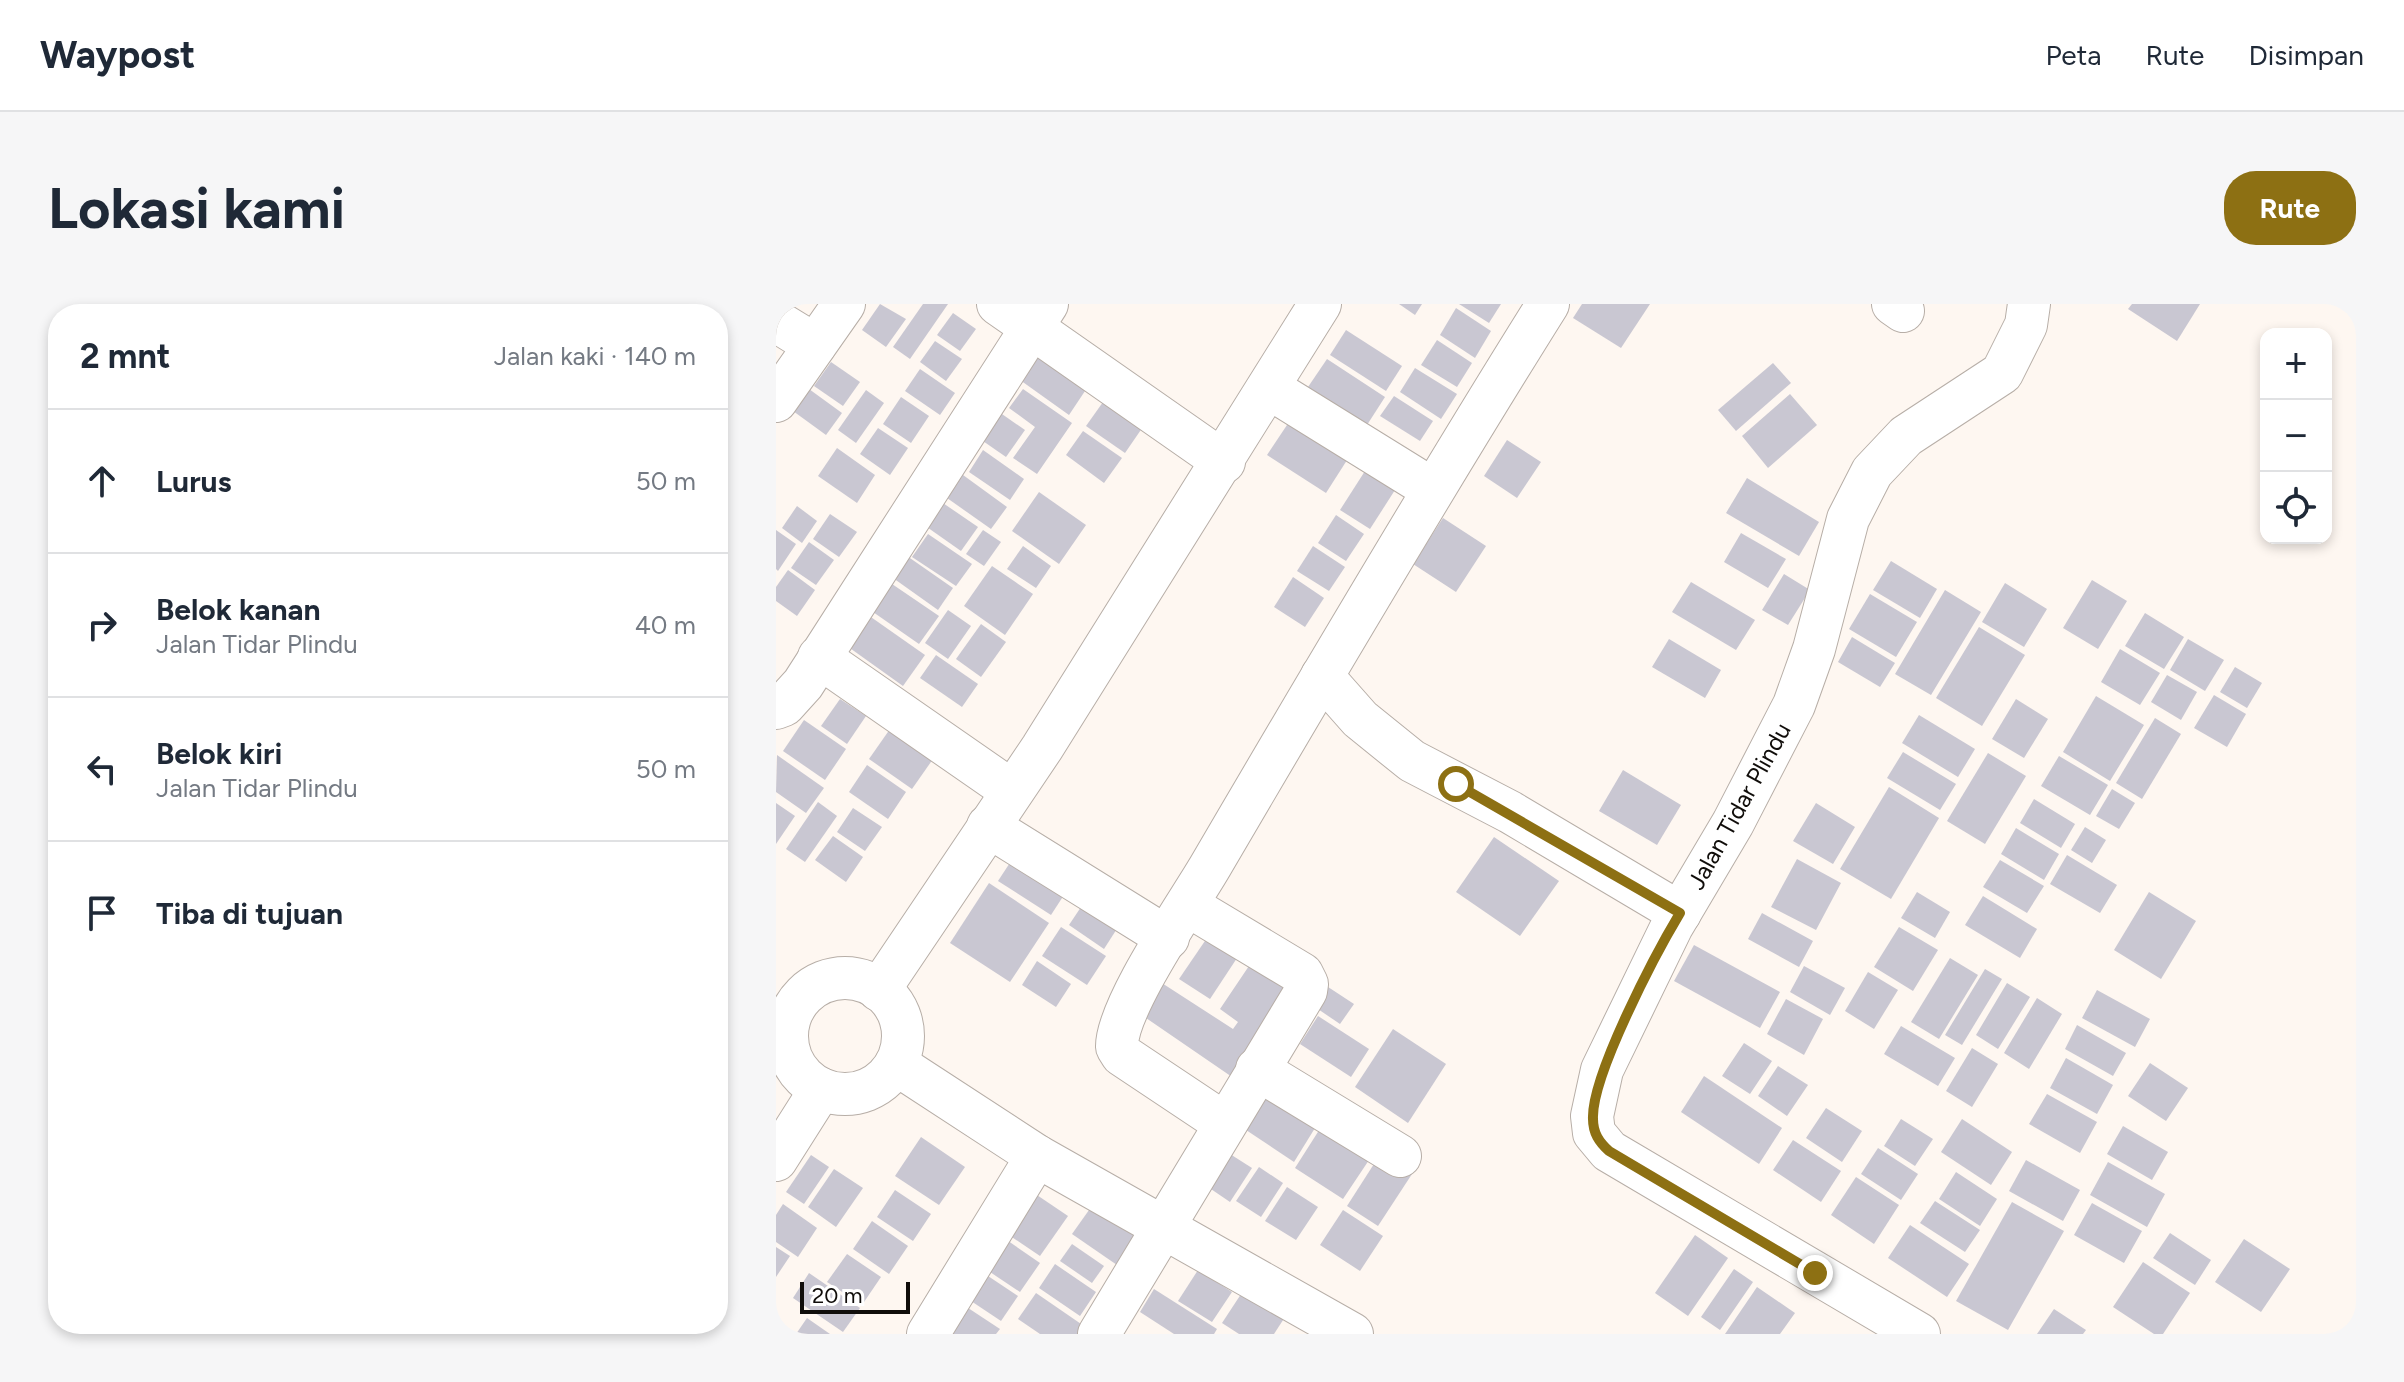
<!DOCTYPE html>
<html lang="id">
<head>
<meta charset="utf-8">
<style>
  :root { --surface:#fff; --page:#f6f6f7; --text:#1f2937; --muted:#747a83; --line:#e0e1e3; --accent:#8d7013 }
  body { margin:0; font-family:Figtree,sans-serif; background:var(--page); color:var(--text) }
  .controls { position:absolute; right:24px; top:24px; display:grid; overflow:hidden; border-radius:16px; box-shadow:0 4px 12px #0003 }
  .controls button { width:72px; height:72px; display:grid; place-items:center; padding:0; border:0; border-bottom:2px solid var(--line); background:var(--surface); color:var(--text); font:40px sans-serif }
  .scale { position:absolute; left:24px; bottom:20px; width:110px; box-sizing:border-box; padding-left:8px; border:4px solid #100d0a; border-top:0; font-size:22px; line-height:28px; white-space:nowrap; color:#100d0a; -webkit-text-stroke:6px #fff; paint-order:stroke }
  .stop { position:absolute; width:24px; height:24px; margin:-18px; border:6px solid #8d7013; border-radius:50%; background:#fff }
  .stop.end { background:#8d7013; border-color:#fff; box-shadow:0 2px 8px #0008 }
  .list { margin:0; padding:0; list-style:none }
  h2 { display:flex; justify-content:space-between; align-items:center; height:104px; margin:0; padding:0 32px; font-size:34px }
  h2 small { font-size:26px; font-weight:400; color:var(--muted) }
  .list li { display:grid; grid-template-columns:52px 1fr auto; gap:24px; align-items:center; box-sizing:border-box; height:144px; padding:0 32px; border-top:2px solid var(--line) }
  .list b { display:block; font-size:30px; white-space:nowrap }
  .list p { margin:0; font-size:26px; white-space:nowrap; color:var(--muted) }
  .list em { font-size:26px; font-style:normal; color:var(--muted) }
  .icon { flex:none; width:44px; height:44px; fill:none; stroke:currentColor; stroke-width:2; stroke-linecap:round; stroke-linejoin:round }
  .map { position:relative; flex:none; width:1580px; height:1030px; overflow:hidden; border-radius:32px }
  header { display:flex; align-items:center; gap:48px; box-sizing:border-box; height:112px; padding:0 40px; background:var(--surface); border-bottom:2px solid var(--line) }
  header strong { font-size:38px }
  nav { display:flex; gap:44px; margin-inline-start:auto; font-size:28px }
  .intro { display:flex; align-items:center; justify-content:space-between; box-sizing:border-box; height:192px; padding:0 48px }
  h1 { margin:0; font-size:56px }
  .button { padding:20px 36px; border-radius:32px; background:var(--accent); color:#fff; font-size:28px; font-weight:700 }
  main { display:flex; gap:48px; padding:0 48px }
  aside { flex:1; background:var(--surface); border-radius:32px; box-shadow:0 4px 12px #0003 }
  .map>svg:first-child { display:block }
</style>
</head>
<body>
<header>
<strong>Waypost</strong>
<nav><a>Peta</a><a>Rute</a><a>Disimpan</a></nav>
</header>
<div class="intro"><h1>Lokasi kami</h1><a class="button">Rute</a></div>
<main>
<aside>
<h2>2 mnt<small>Jalan kaki · 140 m</small></h2>
<ul class="list">
<li><svg class="icon" aria-label="ahead" viewBox="0 0 24 24"><path d="M12 20V5M6 11l6-6 6 6"/></svg><div><b>Lurus</b></div><em>50 m</em></li>
<li><svg class="icon" aria-label="right" viewBox="0 0 24 24"><path d="M7 20v-9h11M14 6l5 5-5 5"/></svg><div><b>Belok kanan</b><p>Jalan Tidar Plindu</p></div><em>40 m</em></li>
<li><svg class="icon" aria-label="left" viewBox="0 0 24 24"><path d="M17 20v-9H6M10 6l-5 5 5 5"/></svg><div><b>Belok kiri</b><p>Jalan Tidar Plindu</p></div><em>50 m</em></li>
<li><svg class="icon" aria-label="arrive" viewBox="0 0 24 24"><path d="M6 21V4h12l-3 4 3 4H6"/></svg><div><b>Tiba di tujuan</b></div></li>
</ul>
</aside>
<div class="map">
<svg width="1580" height="1030" viewBox="0 0 1580 1030">
  <rect width="100%" height="100%" fill="#fef7f1"/>
  <g fill="#c9c7d2">
    <polygon points="104,0 130,15 110,43 86,26"/>
    <polygon points="147,0 172,0 134,55 117,43"/>
    <polygon points="623,0 646,0 639,11"/>
    <polygon points="683,0 725,0 713,19"/>
    <polygon points="806,0 874,0 845,44 797,14"/>
    <polygon points="1356,0 1424,0 1401,37 1352,5"/>
    <polygon points="680,4 715,27 699,54 664,31"/>
    <polygon points="177,9 200,25 184,47 161,31"/>
    <polygon points="570,26 626,62 610,87 554,51"/>
    <polygon points="661,36 696,59 681,83 645,61"/>
    <polygon points="159,37 186,55 170,77 144,58"/>
    <polygon points="267,44 315,78 293,111 244,76"/>
    <polygon points="551,55 609,93 591,121 532,83"/>
    <polygon points="55,58 84,78 67,102 38,82"/>
    <polygon points="997,59 1015,79 960,127 942,106"/>
    <polygon points="639,64 681,90 665,115 624,88"/>
    <polygon points="144,65 179,89 164,111 129,87"/>
    <polygon points="33,85 66,109 50,131 17,107"/>
    <polygon points="247,85 296,119 261,170 237,154 259,123 233,104"/>
    <polygon points="90,86 108,99 80,139 62,126"/>
    <polygon points="1014,90 1041,121 992,164 966,132"/>
    <polygon points="332,91 371,117 349,149 310,122"/>
    <polygon points="618,92 657,117 644,137 604,112"/>
    <polygon points="125,93 153,112 135,139 107,120"/>
    <polygon points="223,108 249,126 230,153 204,135"/>
    <polygon points="515,115 573,153 550,189 491,151"/>
    <polygon points="102,124 132,144 114,171 84,150"/>
    <polygon points="307,127 346,154 328,179 290,151"/>
    <polygon points="731,136 765,158 741,194 708,172"/>
    <polygon points="61,144 99,171 81,199 42,172"/>
    <polygon points="207,146 248,175 234,196 193,168"/>
    <polygon points="589,167 619,186 594,225 564,206"/>
    <polygon points="187,171 231,203 215,225 171,194"/>
    <polygon points="971,174 1043,218 1023,252 950,209"/>
    <polygon points="263,188 310,221 283,260 236,227"/>
    <polygon points="164,197 202,223 185,247 148,221"/>
    <polygon points="21,202 41,217 26,239 6,224"/>
    <polygon points="54,210 81,228 63,253 37,235"/>
    <polygon points="560,211 588,230 570,257 542,239"/>
    <polygon points="667,214 710,242 680,288 637,260"/>
    <polygon points="0,226 20,240 2,267 0,265"/>
    <polygon points="207,226 225,238 208,262 190,250"/>
    <polygon points="965,229 1010,255 992,284 948,258"/>
    <polygon points="152,230 196,260 180,282 136,253"/>
    <polygon points="33,238 58,256 40,281 15,264"/>
    <polygon points="247,242 275,262 260,284 231,265"/>
    <polygon points="537,242 569,263 553,287 521,267"/>
    <polygon points="131,252 177,284 162,306 117,274"/>
    <polygon points="1115,257 1161,285 1144,314 1097,286"/>
    <polygon points="216,262 257,290 229,331 188,302"/>
    <polygon points="12,266 39,286 21,312 0,297 0,283"/>
    <polygon points="1008,270 1034,286 1012,321 986,306"/>
    <polygon points="517,273 548,294 529,323 498,303"/>
    <polygon points="1316,276 1351,297 1322,345 1287,324"/>
    <polygon points="915,278 979,316 960,346 896,308"/>
    <polygon points="1229,279 1271,305 1248,343 1206,318"/>
    <polygon points="116,280 163,312 143,340 97,308"/>
    <polygon points="1169,286 1205,308 1155,391 1119,370"/>
    <polygon points="1094,290 1141,318 1120,353 1073,325"/>
    <polygon points="172,306 195,322 172,355 149,339"/>
    <polygon points="1369,309 1408,333 1388,365 1349,342"/>
    <polygon points="92,311 149,351 127,382 71,342"/>
    <polygon points="205,320 230,338 205,373 180,355"/>
    <polygon points="1203,323 1249,351 1206,422 1160,394"/>
    <polygon points="1076,333 1119,359 1104,383 1062,358"/>
    <polygon points="893,335 945,366 929,394 876,363"/>
    <polygon points="1412,335 1448,356 1429,387 1394,366"/>
    <polygon points="1344,345 1384,369 1364,401 1325,378"/>
    <polygon points="160,351 202,380 186,403 144,374"/>
    <polygon points="1459,363 1486,379 1471,404 1444,388"/>
    <polygon points="1391,371 1421,388 1405,416 1375,398"/>
    <polygon points="1438,391 1470,410 1451,443 1418,424"/>
    <polygon points="1320,392 1368,421 1334,477 1287,448"/>
    <polygon points="64,395 90,412 71,440 45,422"/>
    <polygon points="1240,395 1272,415 1248,454 1216,435"/>
    <polygon points="1143,411 1199,445 1182,473 1126,439"/>
    <polygon points="1379,414 1405,430 1366,495 1340,479"/>
    <polygon points="28,416 70,445 49,476 7,447"/>
    <polygon points="114,425 157,455 136,485 93,455"/>
    <polygon points="1127,448 1180,480 1164,506 1111,474"/>
    <polygon points="1212,449 1250,472 1209,540 1171,517"/>
    <polygon points="1,451 48,484 30,509 0,488"/>
    <polygon points="1283,452 1332,481 1314,511 1265,482"/>
    <polygon points="91,461 130,488 112,515 73,488"/>
    <polygon points="847,466 905,501 881,541 823,507"/>
    <polygon points="1113,483 1163,514 1115,595 1064,565"/>
    <polygon points="1336,485 1359,499 1343,525 1320,512"/>
    <polygon points="1258,495 1299,520 1285,544 1244,519"/>
    <polygon points="42,498 61,512 29,558 10,545"/>
    <polygon points="0,499 19,512 0,540"/>
    <polygon points="1040,499 1079,523 1057,560 1017,537"/>
    <polygon points="77,504 106,523 89,547 61,528"/>
    <polygon points="1309,523 1330,536 1316,559 1295,546"/>
    <polygon points="1240,524 1283,550 1268,576 1225,550"/>
    <polygon points="57,532 87,553 70,578 39,556"/>
    <polygon points="718,533 783,577 744,632 680,588"/>
    <polygon points="245,542 297,577 275,611 222,577"/>
    <polygon points="1291,551 1341,581 1324,609 1274,580"/>
    <polygon points="1021,555 1065,579 1040,626 995,603"/>
    <polygon points="1224,556 1268,582 1251,609 1207,583"/>
    <polygon points="213,579 273,619 234,678 174,639"/>
    <polygon points="1141,588 1174,608 1159,634 1125,614"/>
    <polygon points="1373,588 1420,617 1385,675 1338,646"/>
    <polygon points="1207,592 1261,625 1244,654 1189,621"/>
    <polygon points="309,597 344,620 328,645 293,621"/>
    <polygon points="986,609 1037,637 1023,663 972,635"/>
    <polygon points="285,623 330,652 311,681 266,652"/>
    <polygon points="1123,623 1162,646 1137,687 1098,663"/>
    <polygon points="433,631 463,651 434,695 403,675"/>
    <polygon points="918,641 1004,688 984,724 898,677"/>
    <polygon points="479,653 521,681 459,775 354,703 375,672 457,725 462,718 444,705"/>
    <polygon points="1174,654 1202,671 1163,735 1135,718"/>
    <polygon points="261,657 295,680 280,703 246,681"/>
    <polygon points="1028,662 1069,684 1054,711 1014,688"/>
    <polygon points="1209,665 1226,675 1186,741 1169,731"/>
    <polygon points="1092,668 1122,686 1098,725 1069,707"/>
    <polygon points="1231,679 1254,693 1222,745 1200,731"/>
    <polygon points="549,681 578,700 564,720 536,701"/>
    <polygon points="1321,686 1374,715 1359,743 1306,714"/>
    <polygon points="1261,694 1286,710 1253,765 1228,749"/>
    <polygon points="1010,695 1047,715 1028,751 991,730"/>
    <polygon points="542,712 593,745 575,773 524,740"/>
    <polygon points="1301,721 1350,749 1337,772 1289,745"/>
    <polygon points="1125,722 1179,754 1162,782 1108,750"/>
    <polygon points="617,725 670,760 632,819 579,783"/>
    <polygon points="968,739 996,757 974,790 946,772"/>
    <polygon points="1196,744 1222,760 1196,803 1170,787"/>
    <polygon points="1290,754 1337,781 1321,810 1274,784"/>
    <polygon points="1374,759 1412,784 1390,817 1352,792"/>
    <polygon points="1002,762 1032,781 1011,812 982,792"/>
    <polygon points="928,772 1006,824 983,860 905,808"/>
    <polygon points="482,787 539,824 518,858 461,820"/>
    <polygon points="1271,790 1321,818 1304,849 1253,820"/>
    <polygon points="1050,804 1086,827 1066,858 1030,834"/>
    <polygon points="554,809 603,841 567,895 519,864"/>
    <polygon points="1125,815 1157,835 1139,862 1108,842"/>
    <polygon points="1186,815 1236,848 1215,881 1165,848"/>
    <polygon points="1347,822 1392,848 1376,876 1331,850"/>
    <polygon points="145,833 189,863 163,901 119,872"/>
    <polygon points="1017,836 1065,867 1045,898 997,866"/>
    <polygon points="1102,844 1142,870 1125,896 1085,870"/>
    <polygon points="605,849 636,870 602,922 571,902"/>
    <polygon points="454,850 476,864 454,898 432,883"/>
    <polygon points="35,851 53,863 28,900 10,888"/>
    <polygon points="1250,856 1304,886 1287,917 1233,887"/>
    <polygon points="1332,858 1389,890 1371,923 1314,891"/>
    <polygon points="483,863 507,879 485,913 460,897"/>
    <polygon points="58,865 87,884 60,923 32,903"/>
    <polygon points="1180,868 1221,895 1204,922 1163,895"/>
    <polygon points="1080,873 1123,901 1098,940 1055,911"/>
    <polygon points="511,883 542,903 520,936 489,917"/>
    <polygon points="119,886 155,910 137,937 101,913"/>
    <polygon points="255,887 292,912 264,952 227,927"/>
    <polygon points="1159,897 1204,926 1189,948 1144,919"/>
    <polygon points="1236,898 1288,927 1232,1026 1180,997"/>
    <polygon points="318,899 363,930 341,961 296,930"/>
    <polygon points="1316,899 1366,927 1348,959 1298,931"/>
    <polygon points="7,900 41,924 22,953 0,938 0,911"/>
    <polygon points="567,906 607,932 584,967 544,941"/>
    <polygon points="96,917 132,942 113,970 77,945"/>
    <polygon points="1134,921 1193,960 1171,993 1112,954"/>
    <polygon points="1394,929 1435,956 1419,981 1377,954"/>
    <polygon points="919,931 952,954 912,1012 879,989"/>
    <polygon points="225,932 264,959 244,988 205,962"/>
    <polygon points="1468,935 1514,965 1485,1008 1439,978"/>
    <polygon points="296,940 328,962 316,979 284,957"/>
    <polygon points="0,943 14,952 0,973"/>
    <polygon points="71,950 105,973 86,1001 51,978"/>
    <polygon points="1367,958 1414,989 1387,1030 1378,1030 1337,1003"/>
    <polygon points="279,960 320,988 304,1012 263,984"/>
    <polygon points="958,965 977,978 944,1026 925,1013"/>
    <polygon points="203,966 242,992 225,1017 186,991"/>
    <polygon points="422,966 456,988 436,1018 402,997"/>
    <polygon points="33,969 84,1004 67,1028 17,994"/>
    <polygon points="981,983 1019,1009 1004,1030 949,1030"/>
    <polygon points="378,985 441,1025 438,1030 398,1030 364,1008"/>
    <polygon points="467,987 509,1013 498,1030 463,1030 446,1019"/>
    <polygon points="260,989 308,1022 303,1030 264,1030 242,1015"/>
    <polygon points="183,998 224,1025 220,1030 169,1030"/>
    <polygon points="1278,1005 1310,1026 1307,1030 1261,1030"/>
    <polygon points="31,1014 54,1030 20,1030"/>
  </g>
  <g fill="none" stroke-linecap="round" stroke-linejoin="round">
    <g stroke="#b7aea7" stroke-width="44">
      <g id="minor">
        <polyline points="222,0 448,158"/>
        <polyline points="1117,0 1127,7"/>
        <polyline points="0,17 39,41"/>
        <polyline points="493,84 656,185"/>
        <polyline points="0,97 68,0"/>
        <polyline points="43,353 236,487"/>
        <polyline points="546,372 584,415 636,457 734,508 904,609"/>
        <polyline points="0,404 8,401 27,380 271,0"/>
        <polyline points="212,522 392,634"/>
        <circle cx="69" cy="732" r="58"/>
        <polyline points="103,686 266,444 544,0"/>
        <polyline points="120,760 261,852 576,1030"/>
        <polyline points="481,765 624,852"/>
        <path d="M448 819 346 751 341 743C340 703 413 599 435 561 545 373 656 185 772 0"/>
        <polyline points="0,856 45,785"/>
        <polyline points="152,1030 261,852"/>
        <polyline points="323,1030 530,687 531,680 526,670 411,601"/>
        <polyline points="1143,1030 833,847 818,829 816,812 826,766 896,622 957,519 1018,401 1038,345 1072,215 1096,168 1130,132 1226,69 1250,21 1253,0"/>
      </g>
    </g>
    <use href="#minor" stroke="#fff" stroke-width="42"/>
  </g>
  <g fill="none" stroke-linecap="round" stroke-linejoin="round">
    <path stroke="#8d7013" stroke-width="10" d="M680 480 904 609C880 649 815 772 817 815 817 829 823 838 833 847L1039 969"/>
  </g>
  <g text-anchor="middle" dominant-baseline="central" stroke-width="8" stroke-linejoin="round" paint-order="stroke">
    <g font-size="24" fill="#100d0a" stroke="#fff">
      <text transform="translate(963 502) rotate(-61)">Jalan Tidar Plindu</text>
    </g>
  </g>
</svg>
<div class="controls">
<button>+</button>
<button>−</button>
<button><svg class="icon" aria-label="locate" viewBox="0 0 24 24"><circle cx="12" cy="12" r="6"/><path d="M12 2v4M12 18v4M2 12h4M18 12h4"/></svg></button>
</div>
<div class="scale">20 m</div>
<div class="stop" style="left:680px;top:480px"></div>
<div class="stop end" style="left:1039px;top:969px"></div>
</div>
</main>
</body>
</html>
